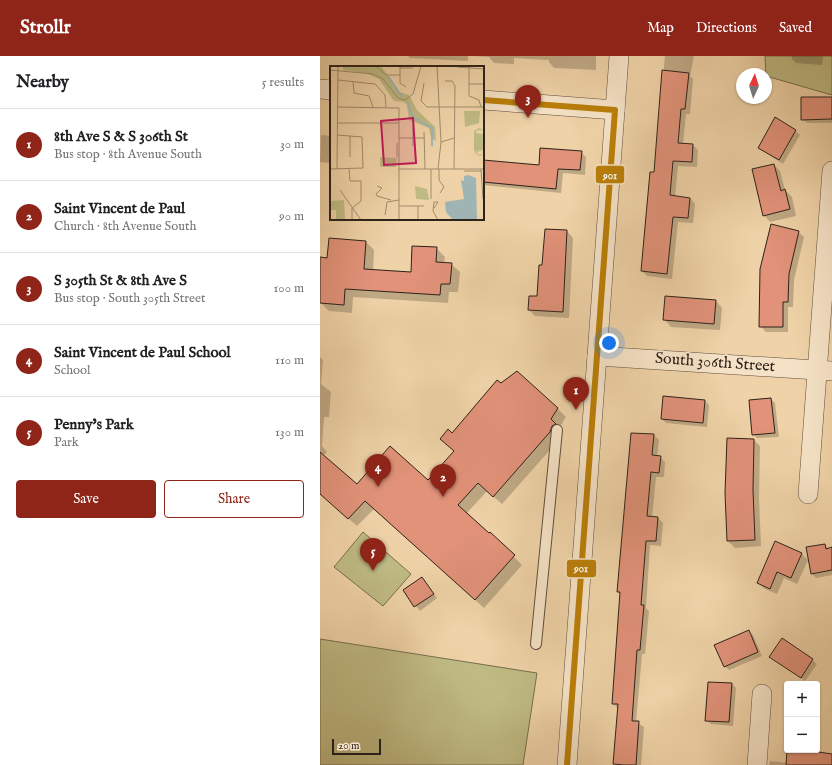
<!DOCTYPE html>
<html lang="en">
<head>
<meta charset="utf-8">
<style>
  :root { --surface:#fff; --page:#f2f2f2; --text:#202124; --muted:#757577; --line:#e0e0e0; --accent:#8f2418 }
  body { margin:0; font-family:"IM FELL English",serif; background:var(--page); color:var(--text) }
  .controls { position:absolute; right:12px; bottom:12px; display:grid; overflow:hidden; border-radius:4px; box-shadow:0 1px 3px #0004 }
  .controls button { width:36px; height:36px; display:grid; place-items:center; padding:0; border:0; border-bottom:1px solid var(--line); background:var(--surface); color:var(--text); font:20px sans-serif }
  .compass { position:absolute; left:416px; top:12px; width:36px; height:36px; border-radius:50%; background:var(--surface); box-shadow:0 1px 3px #0004; rotate:4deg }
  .scale { position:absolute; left:12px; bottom:10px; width:49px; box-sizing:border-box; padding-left:4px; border:2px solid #2d221a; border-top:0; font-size:11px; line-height:14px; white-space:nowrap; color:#2d221a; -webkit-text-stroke:3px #f5e2c6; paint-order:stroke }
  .you { position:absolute; left:289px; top:287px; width:14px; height:14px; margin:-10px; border:3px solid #fff; border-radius:50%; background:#1a73e8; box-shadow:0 0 0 6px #1a73e833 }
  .badge { display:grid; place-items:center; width:26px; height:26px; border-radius:50%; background:var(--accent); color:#fff; font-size:13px; font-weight:700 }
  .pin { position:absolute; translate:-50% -33px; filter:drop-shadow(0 1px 2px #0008) }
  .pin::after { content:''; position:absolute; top:21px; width:14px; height:12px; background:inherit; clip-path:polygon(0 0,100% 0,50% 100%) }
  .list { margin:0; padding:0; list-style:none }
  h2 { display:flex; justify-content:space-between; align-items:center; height:52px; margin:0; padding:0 16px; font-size:17px }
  h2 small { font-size:13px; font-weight:400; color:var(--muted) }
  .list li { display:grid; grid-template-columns:26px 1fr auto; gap:12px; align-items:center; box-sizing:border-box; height:72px; padding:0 16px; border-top:1px solid var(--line) }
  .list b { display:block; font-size:15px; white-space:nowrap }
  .list p { margin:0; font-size:13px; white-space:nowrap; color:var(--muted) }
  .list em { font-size:13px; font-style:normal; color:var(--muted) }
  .actions { display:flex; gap:8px; padding:12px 16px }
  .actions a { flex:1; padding:9px 0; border:1px solid var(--accent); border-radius:4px; text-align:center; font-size:14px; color:var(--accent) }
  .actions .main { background:var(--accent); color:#fff }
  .map { position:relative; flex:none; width:512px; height:709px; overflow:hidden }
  header { display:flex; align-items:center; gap:24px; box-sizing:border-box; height:56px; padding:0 20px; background:var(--accent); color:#fff }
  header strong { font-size:19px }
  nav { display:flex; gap:22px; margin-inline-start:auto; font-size:14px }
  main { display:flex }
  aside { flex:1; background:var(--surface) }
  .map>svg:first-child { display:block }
</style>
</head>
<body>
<header>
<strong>Strollr</strong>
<nav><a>Map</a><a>Directions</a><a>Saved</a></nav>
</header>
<main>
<aside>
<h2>Nearby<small>5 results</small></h2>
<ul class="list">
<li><span class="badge">1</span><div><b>8th Ave S &amp; S 306th St</b><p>Bus stop · 8th Avenue South</p></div><em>30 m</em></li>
<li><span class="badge">2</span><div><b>Saint Vincent de Paul</b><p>Church · 8th Avenue South</p></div><em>90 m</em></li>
<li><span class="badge">3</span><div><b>S 305th St &amp; 8th Ave S</b><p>Bus stop · South 305th Street</p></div><em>100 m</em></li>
<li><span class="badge">4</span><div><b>Saint Vincent de Paul School</b><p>School</p></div><em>110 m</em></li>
<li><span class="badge">5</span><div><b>Penny's Park</b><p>Park</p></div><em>130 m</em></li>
</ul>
<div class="actions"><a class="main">Save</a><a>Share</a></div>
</aside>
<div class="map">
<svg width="512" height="709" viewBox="0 0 512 709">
  <rect width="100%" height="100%" fill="#efd2a7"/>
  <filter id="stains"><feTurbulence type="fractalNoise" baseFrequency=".005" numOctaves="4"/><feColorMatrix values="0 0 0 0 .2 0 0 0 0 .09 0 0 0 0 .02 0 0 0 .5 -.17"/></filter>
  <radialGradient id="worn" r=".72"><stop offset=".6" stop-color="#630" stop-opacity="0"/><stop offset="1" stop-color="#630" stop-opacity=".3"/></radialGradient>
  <g fill="#bfba83" stroke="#766e4e">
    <polygon points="445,0 512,0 512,39 446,20"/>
    <polygon points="43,476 91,518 63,550 14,511"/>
    <polygon points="0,583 217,617 203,709 0,709"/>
  </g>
  <g fill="#0003">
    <polygon points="88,0 148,0 148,5 90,2"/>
    <polygon points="151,0 276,0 276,14 234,12 229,6 229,4 194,2 194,8 174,7 169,1"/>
    <polygon points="345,0 374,0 370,20 373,23 370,58 366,58 363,88 373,89 378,94 377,111 358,110 355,141 370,142 375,148 373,167 358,166 352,223 327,220 322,215 334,118"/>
    <polygon points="472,0 503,0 502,9 476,7 472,3"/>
    <polygon points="512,42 512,67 487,67 482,63"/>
    <polygon points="475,75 480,79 463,108 439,92"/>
    <polygon points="1,79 11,80 11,107 0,106"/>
    <polygon points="261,96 266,101 265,119 243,117 241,137 163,129 163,105 220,110"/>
    <polygon points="454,109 460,115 465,134 472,141 476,160 450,166 444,159"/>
    <polygon points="247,175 253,182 249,262 215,260 209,254 218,241 223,210"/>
    <polygon points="478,176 484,181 474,224 473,251 468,251 468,276 446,276 440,270"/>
    <polygon points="46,186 54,194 53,215 92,217 116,192 125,201 124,207 131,208 140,216 138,236 129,236 128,247 33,241 32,257 9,255 1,247 0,206"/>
    <polygon points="396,245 402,252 400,274 351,271 345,264"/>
    <polygon points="0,301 3,304 1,328 11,336 9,361 4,361 2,390 7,396 3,400 37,429 108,425 135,395 133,378 237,352 246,361 239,372 243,377 240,379 238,385 182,448 167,435 146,458 169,478 170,477 202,509 164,552 54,453 37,470 0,438"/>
    <polygon points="451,343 455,347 459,381 437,382 433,378"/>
    <polygon points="385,345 389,349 387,371 346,367 342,363"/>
    <polygon points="334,379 339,384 337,401 340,401 345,406 344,421 336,421 332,462 338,462 343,467 341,490 330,489 326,552 329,555 325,598 322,598 316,666 324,671 321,709 295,709 298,653 293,647 301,538 298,535"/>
    <polygon points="434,384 440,390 439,442 441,490 415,492 408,485 406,437"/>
    <polygon points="505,489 509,493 512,492 512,519 496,522 492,518"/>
    <polygon points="482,498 488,504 477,528 464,522 457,538 445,533 438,527"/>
    <polygon points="102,522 117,542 100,555 84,535"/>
    <polygon points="428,575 433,579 442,600 409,614 405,610"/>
    <polygon points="451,601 492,604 497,608 485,625"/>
    <polygon points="412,628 416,632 413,670 391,668 386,664"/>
    <polygon points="468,694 493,694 493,696 512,699 512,709 449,709 450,705 467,707"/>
  </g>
  <g fill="#e19279" stroke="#2d221a">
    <polygon points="342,14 369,17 365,53 361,53 358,87 373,88 372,106 353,105 350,139 370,142 368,162 353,161 347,218 321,215 330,116 334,116"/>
    <polygon points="481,41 512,41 512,63 481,64"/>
    <polygon points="455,61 476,74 459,104 438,92"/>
    <polygon points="220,92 262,95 260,114 238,113 236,133 163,126 163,104 219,109"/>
    <polygon points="454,108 461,135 465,133 470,153 443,160 432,113"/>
    <polygon points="451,168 479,175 469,218 468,246 463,246 463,271 439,271 440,213"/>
    <polygon points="225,173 247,174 243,256 208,254 209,240 217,240 219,209 222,209"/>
    <polygon points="9,182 46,185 44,213 91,216 92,190 117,191 116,206 132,207 130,228 121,228 120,239 25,233 24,249 0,247 0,201 7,202"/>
    <polygon points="345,240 396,244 394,268 343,264"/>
    <polygon points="197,315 238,352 231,363 236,368 232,370 230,376 173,441 158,427 138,449 169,477 170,476 195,499 155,544 45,445 28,463 0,438 0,396 37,428 70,390 108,424 134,395 120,383 128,373 132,377 177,324 181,327"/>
    <polygon points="343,340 385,344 383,367 341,363"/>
    <polygon points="451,342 455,377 432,379 429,344"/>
    <polygon points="311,377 334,378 332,399 341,400 339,417 331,416 327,460 338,461 336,485 326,485 321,549 324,549 320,594 317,594 312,665 319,665 316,709 304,709 293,708 298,648 292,648 300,536 297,536"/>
    <polygon points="407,382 434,383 433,434 435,484 407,485 405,437"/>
    <polygon points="455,485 482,497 471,522 457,516 450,533 437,527"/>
    <polygon points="505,488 506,493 512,491 512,514 491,518 486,491"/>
    <polygon points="102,521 114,538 94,551 83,534"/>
    <polygon points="429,574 438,596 404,611 394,589"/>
    <polygon points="462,582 493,603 481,622 449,601"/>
    <polygon points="388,626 412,627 409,666 385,665"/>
    <polygon points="467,694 485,694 512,698 512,709 466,709"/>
  </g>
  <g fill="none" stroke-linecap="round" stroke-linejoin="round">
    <g stroke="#5e4e3d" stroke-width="12">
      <polyline id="service" points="216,588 237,374"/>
    </g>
    <g stroke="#5e4e3d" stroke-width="20">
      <g id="minor">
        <polyline points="0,33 11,34"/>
        <polyline points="163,44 295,54"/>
        <polyline points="277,300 512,315"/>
        <polyline points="488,438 512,115"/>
        <polyline points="247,709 299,0"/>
        <polyline points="437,709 442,638"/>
      </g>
    </g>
    <use href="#service" stroke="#f5e2c6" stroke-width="10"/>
    <use href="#minor" stroke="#f5e2c6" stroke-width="19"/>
    <g stroke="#f5e2c6" stroke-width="9">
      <polyline id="bus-1" points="163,44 295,54 247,709"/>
    </g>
    <use href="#bus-1" stroke="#ba7e08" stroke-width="6"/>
  </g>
  <g text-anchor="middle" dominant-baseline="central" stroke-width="3.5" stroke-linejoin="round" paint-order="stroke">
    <g font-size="16" fill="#2d221a" stroke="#f5e2c6">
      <text transform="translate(395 307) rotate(4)">South 306th Street</text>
    </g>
  </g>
  <g transform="translate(10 10)">
    <rect width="154" height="154" fill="#efd2a7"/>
    <path d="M13 0H51L70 26 79 29 87 44 105 61 106 75 101 72 99 62 79 54 77 39 74 36 64 35 49 13 35 7 13 4ZM134 45H150L149 57 135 61ZM149 62 154 64H148L145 67 154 68V84L145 85 153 86H146L149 89 154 87 150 90 146 88 144 84V65ZM50 91 67 92 66 101H50ZM85 120 97 123 99 134 86 133ZM14 134 15 154H6V144H0V135Z" fill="#bfba83"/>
    <path d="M138 109 146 112 147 154H123L116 146 115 136 134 133 131 114 134 115V110Z" fill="#9fb5b4"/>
    <path fill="none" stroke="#9fb5b4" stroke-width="2" d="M58 10 72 31M77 36 83 51 102 62V80"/>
    <path fill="none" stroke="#a18c6f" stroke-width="1" d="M46 0 56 9H70M70 0V17L76 21M107 0 111 76 108 103M139 0V30L149 34 151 41M127 1 154 3M70 2H83M0 4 43 8 53 13 68 32 75 34 83 28 91 0M8 14 45 18 55 29 56 41M23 15 24 27 39 30 43 41M115 15H122L125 20 124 103M94 17 91 35 97 41H154M139 18H154M7 41 69 42V154M7 57H69M94 66 95 103M20 70V91M69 72H95M111 76 124 72M83 80V60M67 91V77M0 103 33 102 32 71 7 69M7 103 8 0M19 103 20 115H31M69 103H154M101 103V133M109 103V114L114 121 110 127M151 103 153 133M134 105H151M31 115V135M47 120 52 122 46 128 47 130 61 134M10 124 31 154M69 140H94M88 140V154M104 142 108 136H104L103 145 108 154M55 149 57 136 69 134M22 154V142L31 135"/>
    <path fill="#c2185b" fill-opacity="0.15" stroke="#c2185b" stroke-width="2" d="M83 52 86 97 54 99 51 55Z"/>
    <rect width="154" height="154" fill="none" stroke="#2d221a" stroke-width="2"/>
  </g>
  <g stroke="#f5e2c6" stroke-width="1.5">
    <rect x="275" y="109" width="30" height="19" rx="4" fill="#ba7e08"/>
    <rect x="246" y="503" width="31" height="19" rx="4" fill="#ba7e08"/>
  </g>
  <g font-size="11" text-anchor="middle" font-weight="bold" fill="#fff">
    <text x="290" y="123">901</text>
    <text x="261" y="516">901</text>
  </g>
  <rect width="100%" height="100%" filter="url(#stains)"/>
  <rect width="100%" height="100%" fill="url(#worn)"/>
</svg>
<div class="controls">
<button>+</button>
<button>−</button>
</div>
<svg class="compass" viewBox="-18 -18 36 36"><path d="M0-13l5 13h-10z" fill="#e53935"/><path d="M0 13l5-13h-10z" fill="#757577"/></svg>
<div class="scale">20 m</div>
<div class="you"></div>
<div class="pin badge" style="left:256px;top:354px">1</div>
<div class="pin badge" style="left:123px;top:441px">2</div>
<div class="pin badge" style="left:208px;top:62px">3</div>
<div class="pin badge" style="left:58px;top:431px">4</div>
<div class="pin badge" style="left:53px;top:515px">5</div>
</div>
</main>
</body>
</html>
